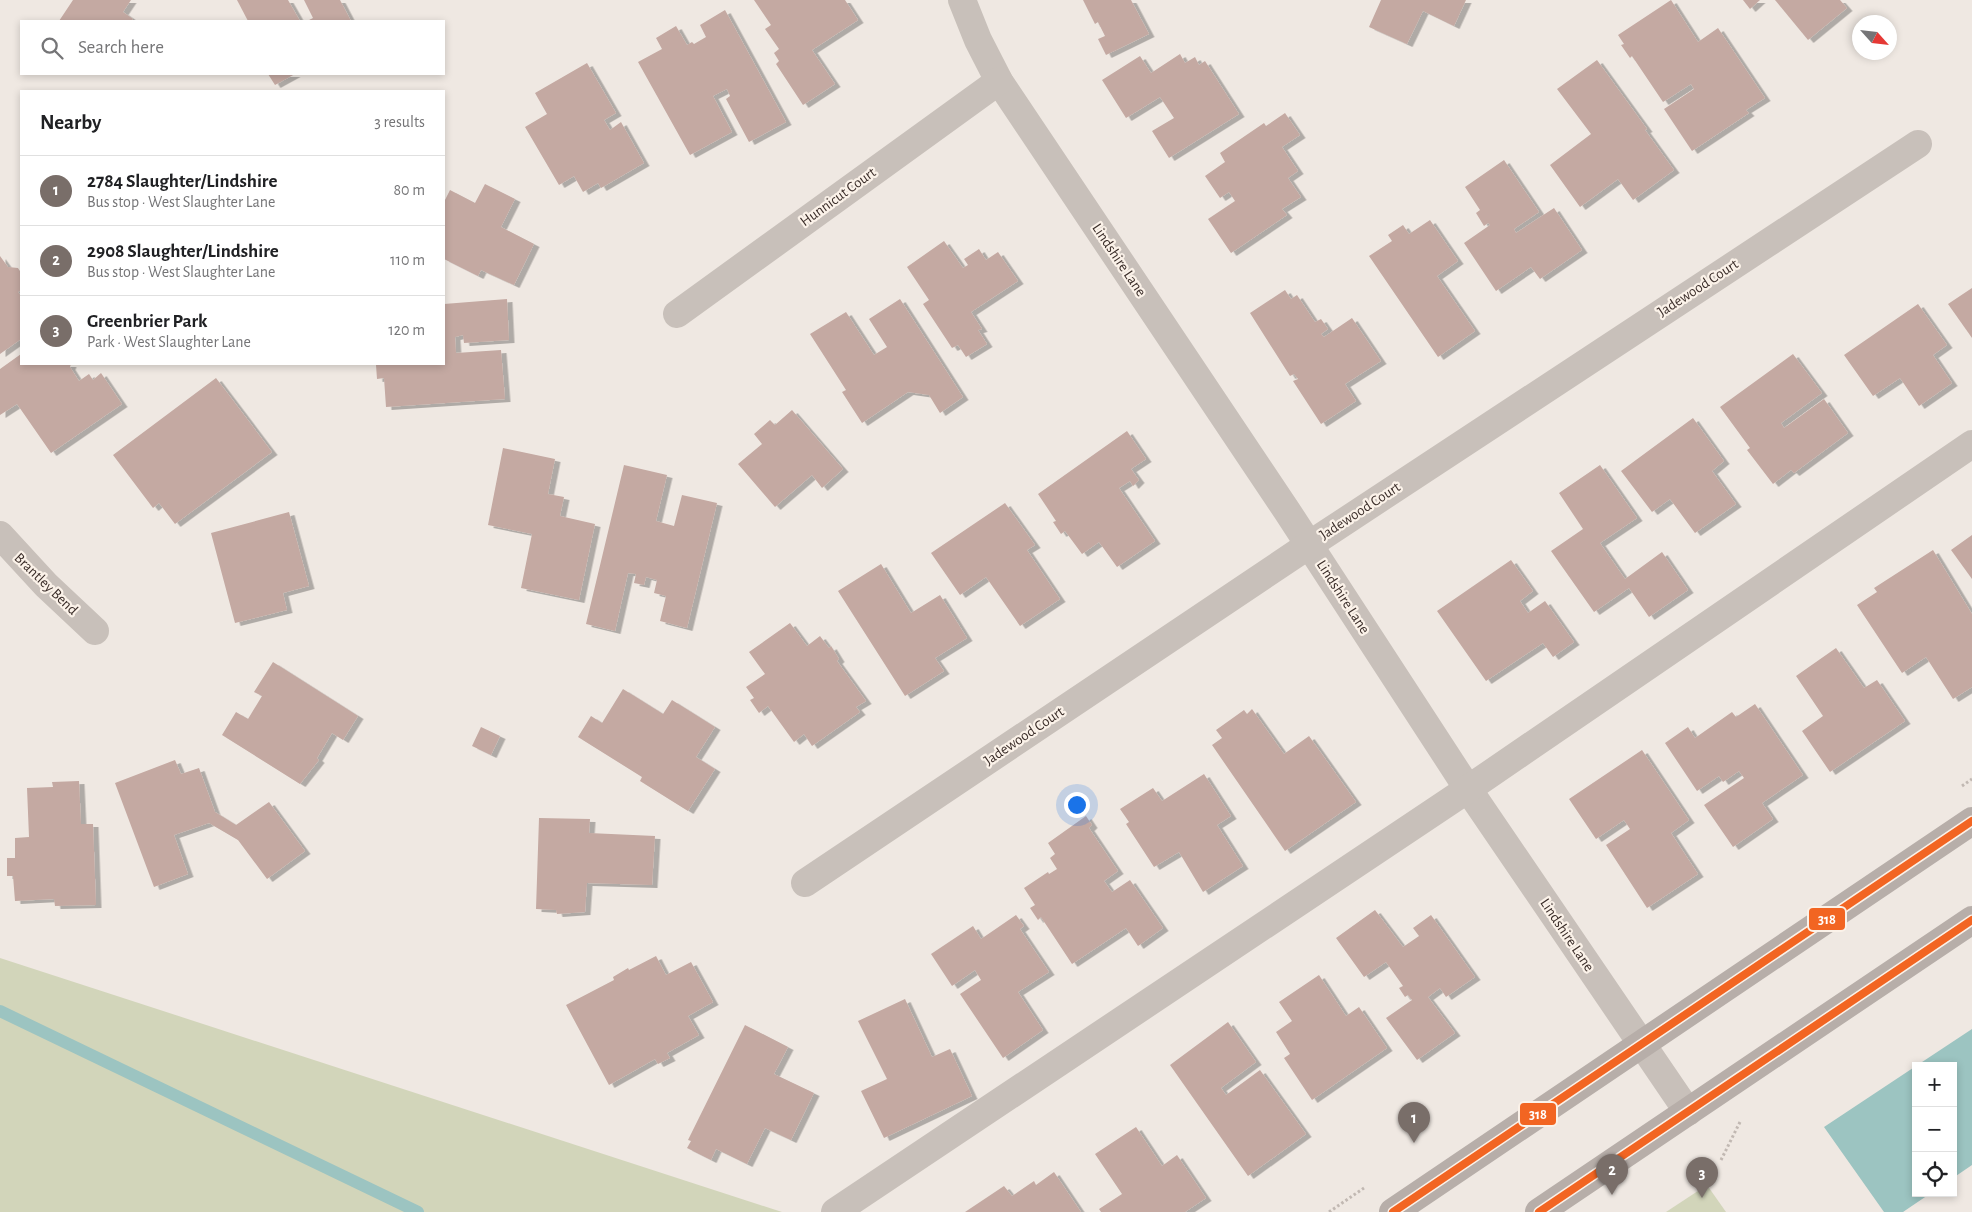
<!DOCTYPE html>
<html lang="en">
<head>
<meta charset="utf-8">
<style>
  :root { --surface:#fff; --page:#f2f2f2; --text:#202124; --muted:#757577; --line:#e0e0e0; --accent:#796e69 }
  body { margin:0; font-family:"Alegreya Sans",sans-serif; background:var(--page); color:var(--text) }
  .controls { position:absolute; right:15px; bottom:15px; display:grid; overflow:hidden; border-radius:0px; box-shadow:0 2px 8px #0003 }
  .controls button { width:45px; height:45px; display:grid; place-items:center; padding:0; border:0; border-bottom:1px solid var(--line); background:var(--surface); color:var(--text); font:25px sans-serif }
  .compass { position:absolute; left:1852px; top:15px; width:45px; height:45px; border-radius:50%; background:var(--surface); box-shadow:0 2px 8px #0003; rotate:117deg }
  .you { position:absolute; left:1076px; top:804px; width:18px; height:18px; margin:-12px; border:4px solid #fff; border-radius:50%; background:#1a73e8; box-shadow:0 0 0 8px #1a73e833 }
  .badge { display:grid; place-items:center; width:32px; height:32px; border-radius:50%; background:var(--accent); color:#fff; font-size:16px; font-weight:700 }
  .pin { position:absolute; translate:-50% -41px; filter:drop-shadow(0 1px 2px #0008) }
  .pin::after { content:''; position:absolute; top:26px; width:18px; height:15px; background:inherit; clip-path:polygon(0 0,100% 0,50% 100%) }
  .list { margin:0; padding:0; list-style:none }
  h2 { display:flex; justify-content:space-between; align-items:center; height:65px; margin:0; padding:0 20px; font-size:21px }
  h2 small { font-size:16px; font-weight:400; color:var(--muted) }
  .list li { display:grid; grid-template-columns:32px 1fr auto; gap:15px; align-items:center; box-sizing:border-box; height:70px; padding:0 20px; border-top:1px solid var(--line) }
  .list b { display:block; font-size:19px; white-space:nowrap }
  .list p { margin:0; font-size:16px; white-space:nowrap; color:var(--muted) }
  .list em { font-size:16px; font-style:normal; color:var(--muted) }
  .icon { flex:none; width:28px; height:28px; fill:none; stroke:currentColor; stroke-width:2; stroke-linecap:round; stroke-linejoin:round }
  .map { position:relative; flex:none; width:1972px; height:1212px; overflow:hidden }
  .search { position:absolute; background:var(--surface); box-shadow:0 2px 8px #0003; left:20px; top:20px; width:425px; height:55px; display:flex; align-items:center; gap:12px; box-sizing:border-box; padding:0 18px; border-radius:0px; color:var(--muted); font-size:19px }
  .panel { position:absolute; background:var(--surface); box-shadow:0 2px 8px #0003; left:20px; top:90px; width:425px; height:275px; border-radius:0px }
  .map>svg:first-child { display:block }
</style>
</head>
<body>
<div class="map">
<svg width="1972" height="1212" viewBox="0 0 1972 1212">
  <defs>
    <filter id="shadow"><feDropShadow dx="5.5" dy="3" stdDeviation="0" flood-color="#0004"/></filter>
  </defs>
  <rect width="100%" height="100%" fill="#efe8e2"/>
  <g fill="#d2d5ba">
    <polygon points="0,958 782,1212 0,1212"/>
    <polygon points="1707,1185 1726,1212 1666,1212"/>
  </g>
  <g fill="#9cc4c1">
    <polygon points="1972,1029 1972,1165 1953,1178 1953,1066 1916,1066"/>
    <polygon points="1916,1066 1916,1193 1931,1193 1903,1212 1884,1212 1824,1127"/>
  </g>
  <g fill="none" stroke-linecap="round" stroke-linejoin="round">
    <polyline stroke="#9cc4c1" stroke-width="12" points="0,1011 418,1212"/>
  </g>
  <g fill="#c4a9a2" filter="url(#shadow)">
    <polygon points="73,0 131,0 123,12 133,19 131,21 59,21"/>
    <polygon points="237,0 288,0 300,21 248,21"/>
    <polygon points="304,0 340,0 351,21 307,21 313,18"/>
    <polygon points="754,0 845,0 858,20 812,50 835,84 803,105 776,64 779,61 774,53 779,49 765,29 771,25"/>
    <polygon points="1083,0 1131,0 1149,34 1106,55 1098,39 1105,36 1098,22 1095,24"/>
    <polygon points="1381,0 1466,0 1454,26 1423,11 1407,44 1369,27"/>
    <polygon points="1671,0 1698,42 1718,28 1765,98 1746,110 1749,113 1692,151 1664,109 1694,89 1691,84 1663,102 1632,56 1630,58 1621,45 1624,44 1618,35"/>
    <polygon points="1743,0 1760,0 1750,9"/>
    <polygon points="1775,0 1840,0 1847,8 1808,40"/>
    <polygon points="725,10 786,122 749,142 726,99 730,96 727,89 713,96 732,132 690,155 638,62 662,49 656,38 676,26 687,45 692,42 694,44 706,37 700,25"/>
    <polygon points="1180,54 1185,63 1195,57 1199,65 1205,61 1239,114 1169,158 1152,131 1174,118 1160,97 1126,118 1102,80 1140,56 1151,73"/>
    <polygon points="1597,60 1647,129 1645,130 1674,170 1633,200 1618,179 1580,207 1550,165 1591,134 1557,89"/>
    <polygon points="587,63 616,113 604,120 610,130 621,122 644,163 601,188 598,183 583,192 574,176 559,185 525,127 547,114 535,93"/>
    <polygon points="268,74 295,74 275,85"/>
    <polygon points="1285,113 1300,135 1282,147 1298,171 1288,178 1301,197 1282,209 1287,215 1231,253 1208,219 1235,201 1229,192 1220,198 1205,176 1225,162 1220,153 1264,123 1266,126"/>
    <polygon points="1504,160 1539,212 1514,229 1516,233 1554,208 1582,250 1540,279 1531,267 1496,291 1464,243 1490,225 1488,223 1484,226 1476,213 1480,210 1465,187"/>
    <polygon points="485,184 515,199 501,227 534,244 514,285 481,270 478,276 444,259 444,202 450,190 475,203"/>
    <polygon points="1430,220 1458,261 1437,276 1475,331 1438,357 1369,256 1392,241 1388,235 1403,225 1409,234"/>
    <polygon points="944,241 963,268 968,265 964,259 979,249 986,260 998,252 1018,281 971,312 982,329 978,330 987,344 966,357 958,345 952,348 923,304 929,300 907,267"/>
    <polygon points="0,256 8,267 18,268 21,273 21,290 18,292 21,296 21,339 0,354"/>
    <polygon points="1972,288 1972,338 1948,304"/>
    <polygon points="1285,290 1291,299 1297,295 1315,322 1321,319 1328,329 1321,334 1324,337 1352,318 1381,361 1345,384 1356,401 1321,424 1293,381 1298,379 1294,374 1290,376 1250,313"/>
    <polygon points="507,299 509,340 464,343 463,335 455,337 456,353 501,350 505,399 386,407 384,378 377,379 376,365 444,364 444,304"/>
    <polygon points="900,299 963,397 940,413 929,395 908,392 862,423 842,392 846,390 810,334 846,312 874,355 887,347 869,319"/>
    <polygon points="1918,304 1947,345 1933,355 1952,383 1919,406 1900,378 1873,396 1844,355"/>
    <polygon points="21,354 21,364 71,364 70,367 79,381 89,374 93,380 101,373 122,404 51,453 17,404 0,415 0,369"/>
    <polygon points="1793,354 1822,393 1781,423 1784,428 1824,399 1848,433 1794,473 1791,470 1773,484 1747,450 1750,448 1720,407"/>
    <polygon points="216,378 272,452 175,524 159,503 153,508 113,455"/>
    <polygon points="792,410 843,469 822,488 812,475 775,507 738,464 762,444 754,434 770,420 775,425"/>
    <polygon points="1693,418 1724,461 1712,471 1736,504 1695,533 1670,499 1652,512 1621,471"/>
    <polygon points="1127,431 1146,459 1131,469 1139,480 1133,486 1130,481 1119,488 1155,541 1117,567 1099,542 1082,554 1065,531 1061,534 1053,522 1056,521 1038,494"/>
    <polygon points="503,448 555,459 548,494 564,497 560,516 595,524 579,600 521,588 532,534 488,525"/>
    <polygon points="624,465 667,475 656,521 674,526 682,495 717,503 687,628 660,621 666,596 654,593 657,580 646,577 644,585 634,583 636,574 628,573 615,631 586,624"/>
    <polygon points="1600,465 1637,518 1600,543 1625,579 1662,552 1688,590 1649,617 1629,588 1594,612 1551,551 1583,529 1559,493"/>
    <polygon points="1005,503 1035,545 1027,550 1060,599 1020,626 986,577 960,595 931,553"/>
    <polygon points="289,512 309,586 283,593 287,610 235,623 211,533"/>
    <polygon points="1972,535 1972,579 1951,550"/>
    <polygon points="1933,550 1972,614 1972,687 1953,699 1926,657 1902,673 1857,605 1877,592 1874,588"/>
    <polygon points="1511,560 1533,591 1520,601 1528,613 1545,601 1574,642 1553,657 1543,643 1486,681 1437,611"/>
    <polygon points="881,564 911,613 940,595 967,638 935,658 944,671 905,696 838,591"/>
    <polygon points="790,623 807,646 820,636 829,648 831,646 839,659 837,661 866,701 856,707 860,712 812,746 804,734 794,742 768,706 759,713 750,700 754,698 746,687 765,674 749,652"/>
    <polygon points="1836,648 1864,688 1877,680 1905,721 1830,772 1802,731 1823,716 1796,676"/>
    <polygon points="273,662 358,716 343,740 332,733 317,758 319,760 300,784 222,735 236,712 248,719 262,696 254,692"/>
    <polygon points="623,689 663,714 672,700 715,727 696,757 715,769 688,811 640,781 642,777 578,737 591,716 602,723"/>
    <polygon points="1755,704 1803,775 1762,803 1773,819 1733,847 1704,805 1744,778 1739,771 1723,782 1719,776 1697,791 1665,743 1688,727 1695,738 1732,712 1736,717"/>
    <polygon points="1252,709 1284,754 1309,736 1356,802 1285,851 1212,745 1222,738 1216,730 1244,710 1247,714"/>
    <polygon points="481,727 500,736 491,755 472,746"/>
    <polygon points="1642,750 1689,820 1671,833 1698,874 1647,908 1606,845 1630,829 1624,820 1596,839 1569,799"/>
    <polygon points="175,760 181,774 199,768 215,812 236,825 269,802 305,851 267,879 238,840 209,823 174,835 188,874 154,887 115,783"/>
    <polygon points="1204,774 1231,816 1217,825 1243,866 1203,892 1179,852 1154,867 1126,824 1129,822 1120,809 1153,788 1162,801"/>
    <polygon points="79,781 81,824 93,824 96,905 55,906 54,899 15,901 13,876 7,876 7,858 15,858 15,838 29,837 27,788 53,787 52,782"/>
    <polygon points="1086,816 1092,825 1089,828 1118,871 1104,881 1112,892 1130,880 1163,928 1138,946 1126,928 1072,964 1041,917 1038,920 1030,908 1035,905 1024,888 1048,872 1049,874 1057,869 1050,858 1055,854 1048,843"/>
    <polygon points="539,818 590,819 589,833 655,836 652,885 587,883 585,912 557,914 556,910 536,909"/>
    <polygon points="1375,910 1403,947 1419,936 1413,928 1431,915 1475,977 1446,997 1440,988 1428,997 1455,1033 1417,1060 1386,1018 1412,1000 1408,995 1405,997 1399,988 1403,986 1386,962 1364,977 1336,938"/>
    <polygon points="1016,915 1024,926 1020,929 1049,972 1018,992 1043,1030 1003,1058 960,994 981,980 975,970 952,986 931,954 973,926 981,939"/>
    <polygon points="656,956 666,975 691,962 713,1002 688,1016 699,1035 667,1053 670,1058 658,1064 655,1059 609,1085 566,1005 614,980 613,977 628,968 629,970"/>
    <polygon points="1319,975 1346,1016 1359,1007 1387,1048 1312,1100 1284,1058 1290,1054 1276,1032 1292,1021 1279,1002"/>
    <polygon points="905,999 932,1057 950,1049 972,1096 884,1138 861,1091 887,1079 858,1021"/>
    <polygon points="1228,1022 1256,1062 1221,1088 1226,1095 1260,1070 1306,1134 1248,1176 1170,1065"/>
    <polygon points="745,1025 788,1047 774,1074 814,1093 791,1140 765,1128 747,1164 716,1149 711,1160 687,1148 691,1141 688,1140"/>
    <polygon points="1136,1127 1162,1166 1177,1155 1206,1198 1185,1212 1101,1212 1099,1209 1122,1194 1095,1154"/>
    <polygon points="1054,1172 1081,1212 965,1212 1004,1186 1012,1196 1034,1181 1036,1185"/>
  </g>
  <g fill="none" stroke-linecap="round" stroke-linejoin="round">
    <g stroke="#c1b8b2" stroke-width="3" stroke-dasharray="2.5 2.5" stroke-linecap="butt">
      <polyline points="1962,786 1972,779"/>
      <polyline points="1721,1160 1741,1120"/>
      <polyline points="1329,1212 1364,1188"/>
    </g>
    <g stroke="#c8c0ba" stroke-width="28">
      <polyline points="962,0 978,40 999,81 1287,511 1468,789 1688,1112"/>
      <polyline points="677,314 999,81"/>
      <polyline points="0,535 46,585 95,631"/>
      <polyline points="805,883 1309,545 1918,144"/>
      <polyline points="835,1212 1468,789 1972,444"/>
    </g>
    <g stroke="#b7aea9" stroke-width="28">
      <polyline points="1393,1212 1972,821"/>
      <polyline points="1539,1212 1972,920"/>
    </g>
    <g stroke="#fbf2e9" stroke-width="11">
      <g id="bus-1">
        <polyline points="1393,1212 1972,821"/>
        <polyline points="1539,1212 1972,920"/>
      </g>
    </g>
    <use href="#bus-1" stroke="#f26522" stroke-width="8"/>
  </g>
  <g text-anchor="middle" dominant-baseline="central" stroke-width="4.5" stroke-linejoin="round" paint-order="stroke">
    <g font-size="15" fill="#392c28" stroke="#fbf2e9">
      <text transform="translate(838 197) rotate(-36)">Hunnicut Court</text>
      <text transform="translate(1119 260) rotate(56)">Lindshire Lane</text>
      <text transform="translate(1698 288) rotate(-33)">Jadewood Court</text>
      <text transform="translate(1360 511) rotate(-33)">Jadewood Court</text>
      <text transform="translate(46 584) rotate(44)">Brantley Bend</text>
      <text transform="translate(1343 597) rotate(57)">Lindshire Lane</text>
      <text transform="translate(1024 736) rotate(-34)">Jadewood Court</text>
      <text transform="translate(1567 935) rotate(56)">Lindshire Lane</text>
    </g>
  </g>
  <g stroke="#fbf2e9" stroke-width="2">
    <rect x="1808" y="907" width="38" height="24" rx="5" fill="#f26522"/>
    <rect x="1519" y="1102" width="38" height="24" rx="5" fill="#f26522"/>
  </g>
  <g font-size="14" text-anchor="middle" font-weight="bold" fill="#fff">
    <text x="1827" y="924">318</text>
    <text x="1538" y="1119">318</text>
  </g>
</svg>
<div class="controls">
<button>+</button>
<button>−</button>
<button><svg class="icon" aria-label="locate" viewBox="0 0 24 24"><circle cx="12" cy="12" r="6"/><path d="M12 2v4M12 18v4M2 12h4M18 12h4"/></svg></button>
</div>
<svg class="compass" viewBox="-18 -18 36 36"><path d="M0-13l5 13h-10z" fill="#e53935"/><path d="M0 13l5-13h-10z" fill="#757577"/></svg>
<div class="you"></div>
<div class="pin badge" style="left:1414px;top:1143px">1</div>
<div class="pin badge" style="left:1612px;top:1195px">2</div>
<div class="pin badge" style="left:1702px;top:1198px">3</div>
<div class="search"><svg class="icon" aria-label="search" viewBox="0 0 24 24"><circle cx="10" cy="10" r="6"/><path d="M15 15l6 6"/></svg>Search here</div>
<section class="panel">
<h2>Nearby<small>3 results</small></h2>
<ul class="list">
<li><span class="badge">1</span><div><b>2784 Slaughter/Lindshire</b><p>Bus stop · West Slaughter Lane</p></div><em>80 m</em></li>
<li><span class="badge">2</span><div><b>2908 Slaughter/Lindshire</b><p>Bus stop · West Slaughter Lane</p></div><em>110 m</em></li>
<li><span class="badge">3</span><div><b>Greenbrier Park</b><p>Park · West Slaughter Lane</p></div><em>120 m</em></li>
</ul>
</section>
</div>
</body>
</html>
